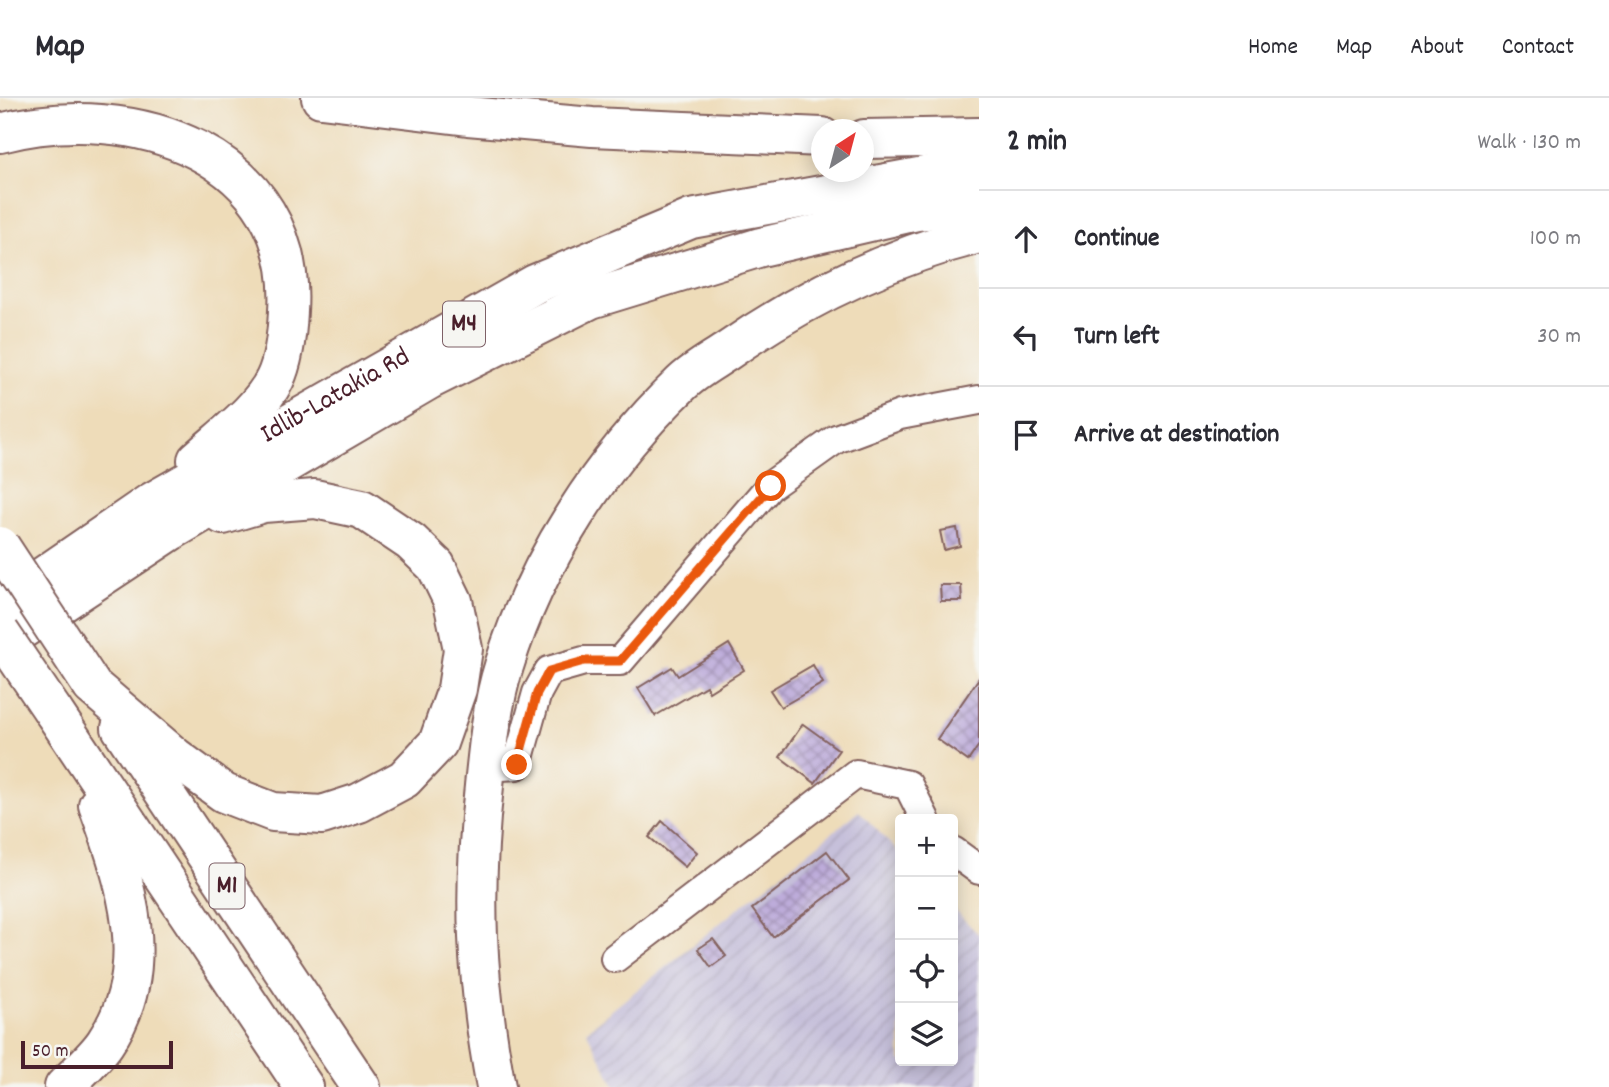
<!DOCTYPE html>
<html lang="en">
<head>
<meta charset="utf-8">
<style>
  :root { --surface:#fff; --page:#f7f7f7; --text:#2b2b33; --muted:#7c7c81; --line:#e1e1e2 }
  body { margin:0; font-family:Dekko,sans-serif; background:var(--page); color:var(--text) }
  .controls { position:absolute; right:21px; bottom:21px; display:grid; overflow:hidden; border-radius:7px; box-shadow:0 4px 18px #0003 }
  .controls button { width:63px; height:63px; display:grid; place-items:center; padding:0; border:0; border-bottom:2px solid var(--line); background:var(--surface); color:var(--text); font:35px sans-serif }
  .compass { position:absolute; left:811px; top:21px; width:63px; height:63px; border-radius:50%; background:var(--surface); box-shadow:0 4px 18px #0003; rotate:36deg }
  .scale { position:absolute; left:21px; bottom:18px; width:152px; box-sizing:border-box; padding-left:7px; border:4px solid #4a1f2b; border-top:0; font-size:19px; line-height:24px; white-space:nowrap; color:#4a1f2b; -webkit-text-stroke:5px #f6f6f2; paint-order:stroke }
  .stop { position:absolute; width:21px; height:21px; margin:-16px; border:5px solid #ea580c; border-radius:50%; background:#fff }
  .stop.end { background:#ea580c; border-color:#fff; box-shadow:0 2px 7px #0008 }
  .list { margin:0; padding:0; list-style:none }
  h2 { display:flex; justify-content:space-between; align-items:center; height:91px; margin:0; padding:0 28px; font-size:30px }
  h2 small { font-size:23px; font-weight:400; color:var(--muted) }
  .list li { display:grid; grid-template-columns:46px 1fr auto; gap:21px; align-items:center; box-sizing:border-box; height:98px; padding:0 28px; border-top:2px solid var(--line) }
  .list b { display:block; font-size:26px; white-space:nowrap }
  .list em { font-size:23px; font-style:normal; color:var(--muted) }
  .icon { flex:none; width:38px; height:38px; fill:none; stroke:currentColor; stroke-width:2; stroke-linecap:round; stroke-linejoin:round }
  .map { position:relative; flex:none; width:979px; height:989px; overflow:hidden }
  header { display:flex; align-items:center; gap:42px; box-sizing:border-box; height:98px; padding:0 35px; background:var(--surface); border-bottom:2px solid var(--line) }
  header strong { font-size:33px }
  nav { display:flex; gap:38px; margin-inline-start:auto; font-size:24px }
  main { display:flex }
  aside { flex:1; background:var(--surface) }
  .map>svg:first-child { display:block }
</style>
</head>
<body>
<header>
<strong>Map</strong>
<nav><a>Home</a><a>Map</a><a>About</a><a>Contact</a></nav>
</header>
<main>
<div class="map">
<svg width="979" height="989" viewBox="0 0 979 989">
  <defs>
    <pattern id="industrial-furrows" width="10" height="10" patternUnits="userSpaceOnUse" patternTransform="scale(1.75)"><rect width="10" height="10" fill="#c6c0da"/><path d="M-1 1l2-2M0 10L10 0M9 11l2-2" fill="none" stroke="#aca5bb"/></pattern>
    <pattern id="building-cross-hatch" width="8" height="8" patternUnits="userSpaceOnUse" patternTransform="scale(1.75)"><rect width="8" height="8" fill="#bdacda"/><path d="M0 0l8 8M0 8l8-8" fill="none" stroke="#9c8bb1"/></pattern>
  </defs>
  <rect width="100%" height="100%" fill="#f6f6f2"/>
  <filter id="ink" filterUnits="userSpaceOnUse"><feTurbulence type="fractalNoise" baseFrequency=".0143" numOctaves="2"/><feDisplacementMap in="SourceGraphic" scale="14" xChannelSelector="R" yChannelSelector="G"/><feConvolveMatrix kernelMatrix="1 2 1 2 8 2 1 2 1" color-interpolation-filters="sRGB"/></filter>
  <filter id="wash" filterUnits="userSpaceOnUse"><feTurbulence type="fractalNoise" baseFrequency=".00686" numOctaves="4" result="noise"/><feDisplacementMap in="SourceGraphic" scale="28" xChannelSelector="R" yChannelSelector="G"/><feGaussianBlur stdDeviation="1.57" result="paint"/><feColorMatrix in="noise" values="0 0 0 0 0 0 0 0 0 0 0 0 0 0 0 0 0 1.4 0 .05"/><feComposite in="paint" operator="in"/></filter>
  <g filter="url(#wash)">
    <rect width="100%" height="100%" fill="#eedcb9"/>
    <polygon fill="url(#industrial-furrows)" points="859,713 900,756 900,963 953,963 953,810 979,837 979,989 616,989 586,933"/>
    <g id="blocks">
      <g fill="url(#building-cross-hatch)">
        <polygon points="957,430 960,448 944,452 940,433"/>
        <polygon points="940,487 961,487 962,503 941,503"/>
        <polygon points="729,546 744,572 709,594 706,588 655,618 638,590 672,569 678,578"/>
        <polygon points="813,567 823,585 781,609 770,592"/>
        <polygon points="979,580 979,647 968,663 937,641"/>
        <polygon points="803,626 839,652 815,685 780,659"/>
        <polygon points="662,723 697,754 685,769 649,739"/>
        <polygon points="827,753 849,782 773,839 752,811"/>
        <polygon points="713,841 726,858 711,869 698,851"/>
      </g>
    </g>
  </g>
  <g filter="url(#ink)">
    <use href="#blocks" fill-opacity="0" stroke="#83615d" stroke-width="2"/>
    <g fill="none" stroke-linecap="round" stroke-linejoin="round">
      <g stroke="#83615d" stroke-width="32">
        <g id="minor">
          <polyline points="486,669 517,667 537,595 549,573 584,563 620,563 770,388 836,341 900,317 979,302"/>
          <polyline points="953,753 979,772"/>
          <polyline points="615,860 856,676 908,687 925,721"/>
        </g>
      </g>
      <g stroke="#83615d" stroke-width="42">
        <g id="highway">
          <polyline points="321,0 468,18 592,29 822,39"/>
          <path d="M0 35C134 0 298 57 288 213 287 234 284 262 275 281 259 313 223 338 197 362"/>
          <polyline points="864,41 979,39"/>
          <path id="s1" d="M0 508 150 405 535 186 691 121 979 68"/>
          <polyline points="0,546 171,433 429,282 591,201 761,149 917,113 979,106"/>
          <polyline points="92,588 175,659 224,695 273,714 322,717 359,705 404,681 438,645 457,591 463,551 453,503 436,468 411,444 362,411 315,401 263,405 223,417"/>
          <polyline points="53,613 304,989"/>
          <polyline points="121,630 361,989"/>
          <path d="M64 989C77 975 94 961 105 945 156 871 126 783 98 707"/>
          <path d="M496 989C476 882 472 796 484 688 488 648 492 606 504 568 536 463 602 362 681 286 694 273 711 264 726 254 803 200 888 159 979 136"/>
        </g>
      </g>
      <use href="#minor" stroke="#fff" stroke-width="28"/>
      <use href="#highway" stroke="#fff" stroke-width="38"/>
      <g stroke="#83615d" stroke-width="42" stroke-linecap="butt">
        <g id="highway-bridge">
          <polyline points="0,448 92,588"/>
          <polyline points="0,535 53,613"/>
        </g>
      </g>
      <use href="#highway-bridge" stroke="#fff" stroke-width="38"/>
    </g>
  </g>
  <g fill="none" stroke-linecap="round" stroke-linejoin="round" filter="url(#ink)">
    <polyline stroke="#ea580c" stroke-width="9" points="517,667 537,595 549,573 584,563 620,563 771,388"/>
  </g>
  <g text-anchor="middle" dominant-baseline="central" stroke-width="6" stroke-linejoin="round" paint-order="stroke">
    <g fill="#f6f6f2" stroke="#7e6067" stroke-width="2">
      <rect x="443" y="203.5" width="42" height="45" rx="5"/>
      <rect x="209.5" y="765.5" width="35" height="45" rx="5"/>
    </g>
    <g font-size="26" font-weight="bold" fill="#4a1f2b">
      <text x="464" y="226">M4</text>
      <text x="227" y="788">M1</text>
    </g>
    <g font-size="28" fill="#4a1f2b" stroke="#f6f6f2">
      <text stroke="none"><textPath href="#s1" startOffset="396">Idlib-Latakia Rd</textPath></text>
    </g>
  </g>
</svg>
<div class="controls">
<button>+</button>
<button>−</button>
<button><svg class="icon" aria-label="locate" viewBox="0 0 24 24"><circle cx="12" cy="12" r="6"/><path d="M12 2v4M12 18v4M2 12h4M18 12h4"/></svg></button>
<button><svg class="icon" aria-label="layers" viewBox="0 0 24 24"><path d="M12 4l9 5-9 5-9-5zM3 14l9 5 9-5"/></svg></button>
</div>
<svg class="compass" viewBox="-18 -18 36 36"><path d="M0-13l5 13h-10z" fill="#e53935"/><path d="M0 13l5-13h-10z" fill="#7c7c81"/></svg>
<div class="scale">50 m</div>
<div class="stop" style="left:771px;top:388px"></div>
<div class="stop end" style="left:517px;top:667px"></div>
</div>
<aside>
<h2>2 min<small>Walk · 130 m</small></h2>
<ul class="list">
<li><svg class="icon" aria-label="ahead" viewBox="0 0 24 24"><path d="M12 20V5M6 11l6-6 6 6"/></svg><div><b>Continue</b></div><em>100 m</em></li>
<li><svg class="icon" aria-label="left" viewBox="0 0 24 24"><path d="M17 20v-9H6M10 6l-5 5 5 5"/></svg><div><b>Turn left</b></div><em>30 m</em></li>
<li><svg class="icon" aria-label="arrive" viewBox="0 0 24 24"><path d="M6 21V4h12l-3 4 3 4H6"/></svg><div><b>Arrive at destination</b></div></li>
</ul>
</aside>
</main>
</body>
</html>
